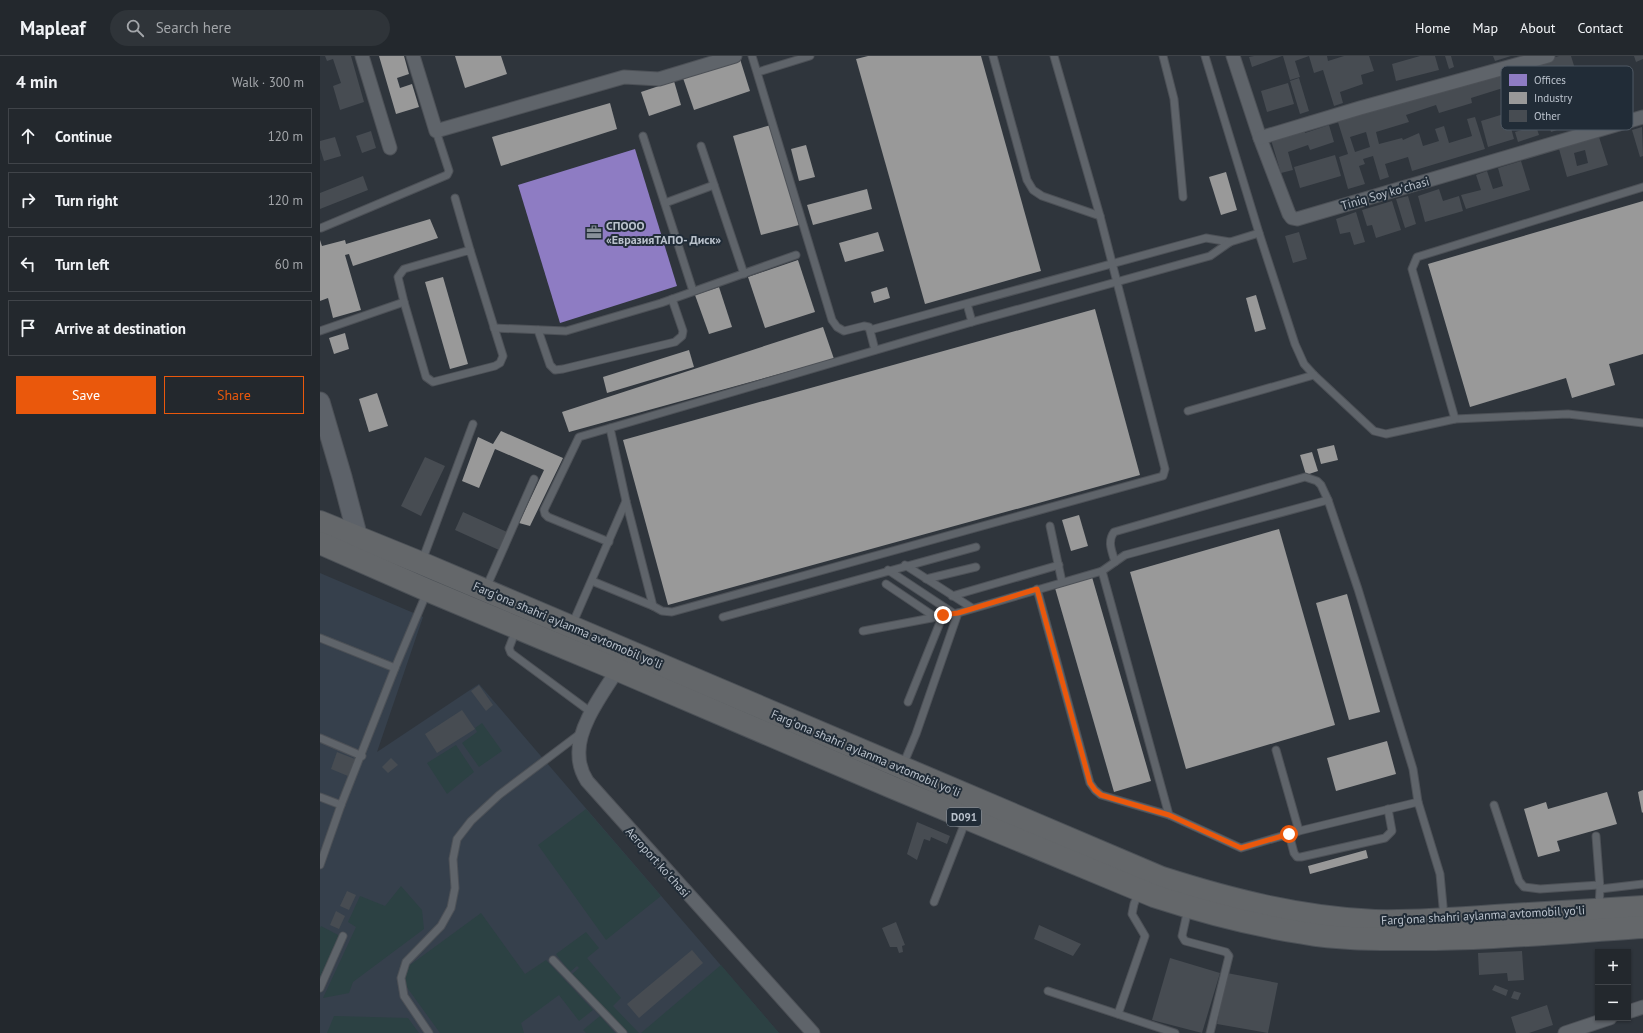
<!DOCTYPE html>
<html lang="en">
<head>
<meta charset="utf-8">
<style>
  :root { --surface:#23282d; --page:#2f3439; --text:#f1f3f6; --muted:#a3a6aa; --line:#404449; --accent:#ea580c }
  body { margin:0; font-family:"PT Sans",sans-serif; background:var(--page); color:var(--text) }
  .controls { position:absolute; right:12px; bottom:12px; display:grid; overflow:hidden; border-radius:0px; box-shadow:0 1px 3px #0004 }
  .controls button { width:36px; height:36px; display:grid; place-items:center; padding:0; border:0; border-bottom:1px solid var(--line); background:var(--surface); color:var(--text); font:20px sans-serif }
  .stop { position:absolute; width:12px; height:12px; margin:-9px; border:3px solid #ea580c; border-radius:50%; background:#fff }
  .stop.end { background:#ea580c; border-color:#fff; box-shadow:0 1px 4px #0008 }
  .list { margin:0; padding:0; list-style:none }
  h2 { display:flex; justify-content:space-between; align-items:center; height:52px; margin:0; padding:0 16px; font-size:17px }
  h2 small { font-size:13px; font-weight:400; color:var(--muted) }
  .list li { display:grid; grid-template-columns:26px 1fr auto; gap:12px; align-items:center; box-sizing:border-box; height:56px; margin:0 8px 8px; padding:0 8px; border:1px solid var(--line); border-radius:0px }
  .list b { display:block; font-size:15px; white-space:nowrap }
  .list em { font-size:13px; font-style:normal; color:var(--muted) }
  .actions { display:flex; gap:8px; padding:12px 16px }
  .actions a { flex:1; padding:9px 0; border:1px solid var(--accent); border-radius:0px; text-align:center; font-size:14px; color:var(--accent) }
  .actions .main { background:var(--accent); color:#fff }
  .icon { flex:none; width:22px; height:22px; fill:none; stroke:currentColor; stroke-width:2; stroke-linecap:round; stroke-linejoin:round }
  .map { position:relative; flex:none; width:1323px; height:977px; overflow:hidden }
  header { display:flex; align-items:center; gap:24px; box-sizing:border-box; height:56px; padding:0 20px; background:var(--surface); border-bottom:1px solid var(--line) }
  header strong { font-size:19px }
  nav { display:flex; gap:22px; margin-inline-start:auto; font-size:14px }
  .search { width:280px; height:36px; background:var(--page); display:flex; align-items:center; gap:10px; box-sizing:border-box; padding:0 14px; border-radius:22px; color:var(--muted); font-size:15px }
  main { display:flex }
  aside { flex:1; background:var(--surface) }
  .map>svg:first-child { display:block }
</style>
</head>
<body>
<header>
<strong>Mapleaf</strong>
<div class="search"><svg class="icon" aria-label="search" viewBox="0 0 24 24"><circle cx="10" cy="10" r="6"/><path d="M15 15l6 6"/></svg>Search here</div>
<nav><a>Home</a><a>Map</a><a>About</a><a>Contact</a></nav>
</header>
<main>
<aside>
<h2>4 min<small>Walk · 300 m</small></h2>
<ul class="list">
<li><svg class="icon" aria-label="ahead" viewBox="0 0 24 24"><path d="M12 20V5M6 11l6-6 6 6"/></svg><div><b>Continue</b></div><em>120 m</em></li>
<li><svg class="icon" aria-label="right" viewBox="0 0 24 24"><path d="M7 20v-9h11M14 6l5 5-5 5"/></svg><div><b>Turn right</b></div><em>120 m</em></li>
<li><svg class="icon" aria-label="left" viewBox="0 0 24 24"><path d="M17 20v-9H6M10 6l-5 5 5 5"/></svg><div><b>Turn left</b></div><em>60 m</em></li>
<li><svg class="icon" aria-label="arrive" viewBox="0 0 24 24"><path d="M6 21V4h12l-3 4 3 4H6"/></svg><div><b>Arrive at destination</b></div></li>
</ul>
<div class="actions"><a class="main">Save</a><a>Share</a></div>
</aside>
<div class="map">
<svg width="1323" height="977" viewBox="0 0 1323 977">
  <rect width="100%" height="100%" fill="#2f353c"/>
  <polygon fill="#36404c" points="0,517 103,561 57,696 159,628 459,977 0,977"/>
  <g fill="#2c4143">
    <polygon points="162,667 182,695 159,711 142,687 157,676 155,672"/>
    <polygon points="136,689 154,716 127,738 107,707"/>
    <polygon points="266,753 341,840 286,884 218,789"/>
    <polygon points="81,830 102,854 104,873 33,926 29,937 3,942 36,871 28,866 40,840 65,850"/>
    <polygon points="161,857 205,918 226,904 273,954 259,965 239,939 201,967 204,977 120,977 86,930 85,922 86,912"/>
    <polygon points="1,870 20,880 0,921 0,872"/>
    <polygon points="266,876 279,892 267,902 301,942 293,950 319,977 309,977 251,919 259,912 257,910 250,916 236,898"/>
    <polygon points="401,909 459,977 321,977"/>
    <polygon points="14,960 88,962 99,977 7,977"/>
    <polygon points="280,960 295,977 266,977 263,974"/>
  </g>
  <polygon fill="#8e7cc3" points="315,93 357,230 240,267 198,129"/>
  <g fill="#999">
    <polygon points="59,0 84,0 89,18 77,22 80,32 92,28 99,51 76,58"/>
    <polygon points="135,0 181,0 187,18 145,32"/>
    <polygon points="548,0 661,0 721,215 605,248 536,3"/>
    <polygon points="420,3 430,35 374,54 363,22"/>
    <polygon points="354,25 361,49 329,60 321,36"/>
    <polygon points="290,47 297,73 181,110 172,81"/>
    <polygon points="451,69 479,169 441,179 413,80"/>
    <polygon points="486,89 495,121 479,125 471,93"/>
    <polygon points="906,116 917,154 901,159 889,121"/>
    <polygon points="547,133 552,153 493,169 487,149"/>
    <polygon points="1323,145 1323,298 1289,308 1295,329 1252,342 1246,322 1150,351 1108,208"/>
    <polygon points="110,163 118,182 33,210 29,198 25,199 41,254 13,262 8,242 0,245 0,184 2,190 25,184 26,188"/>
    <polygon points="558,176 564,195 525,206 519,187"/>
    <polygon points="478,204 495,256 445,272 428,221"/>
    <polygon points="123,221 148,308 130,313 105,226"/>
    <polygon points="399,231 412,271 389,278 375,239"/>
    <polygon points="567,231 570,242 554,247 551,236"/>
    <polygon points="936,239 946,273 935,276 926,242"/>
    <polygon points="775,253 820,419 348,549 303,384"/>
    <polygon points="503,271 514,303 249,376 242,356"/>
    <polygon points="25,277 29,293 14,298 9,282"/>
    <polygon points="369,294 374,311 287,337 283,321"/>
    <polygon points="57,337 68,370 49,376 39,343"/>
    <polygon points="181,375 243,402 210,470 199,467 224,414 175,393 159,432 142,425 158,381 173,388"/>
    <polygon points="1014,389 1018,404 1001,408 997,393"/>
    <polygon points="992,396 998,415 986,419 980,399"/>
    <polygon points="759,459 768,490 751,495 742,464"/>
    <polygon points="959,473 1015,669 866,713 810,516"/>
    <polygon points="772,521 831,725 794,736 735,532"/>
    <polygon points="1027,538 1060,656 1029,664 996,547"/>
    <polygon points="1067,685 1076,718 1016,735 1007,702"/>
    <polygon points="1323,734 1323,756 1322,757 1318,736"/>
    <polygon points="1287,736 1297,768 1237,785 1240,795 1218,801 1204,753 1226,746 1228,753"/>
    <polygon points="1046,794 1048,802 990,818 988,810"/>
  </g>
  <g fill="#474c52" fill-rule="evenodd">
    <polygon points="5,0 31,0 44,46 20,54 13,30 21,27 13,3 7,5"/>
    <polygon points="934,0 962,0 932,11 929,1"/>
    <polygon points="963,0 1007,0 1008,5 1024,0 1049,0 1054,15 1041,19 1043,28 1020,36 1023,47 1014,50 1003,14 994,17 989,0 975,5 980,21 970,24"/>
    <polygon points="1100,0 1115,0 1119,14 1076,25 1072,8"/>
    <polygon points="1125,0 1131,0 1134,11 1129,13"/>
    <polygon points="1173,0 1191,0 1175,5"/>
    <path d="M1239 0H1251L1256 16 1226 24 1228 30 1238 27 1241 36 1254 32 1261 56 1258 57 1261 66 1253 69 1250 59 1246 61 1243 53 1232 57 1237 74 1231 76 1217 29 1199 34 1196 24 1194 25 1201 49 1189 53 1183 32 1151 42 1152 47 1119 57 1116 49 1086 59 1089 66 1056 76 1059 88 1082 82 1083 84 1099 77 1103 90 1119 85 1115 73 1124 70 1129 87 1152 80 1147 63 1155 61 1165 93 1092 115 1088 101 1065 108 1069 121 1060 124 1053 100 1043 103 1045 108 1039 110 1045 128 1028 133 1019 101 1028 98 1017 63 1113 38ZM1046 76 1050 91 1035 96 1030 81Z"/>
    <polygon points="1314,0 1323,0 1323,3 1316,6"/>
    <polygon points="979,22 989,55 980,58 970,25"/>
    <polygon points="968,27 974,48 947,56 941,35"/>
    <polygon points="1187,57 1194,83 1168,91 1161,65"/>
    <polygon points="1009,69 1014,86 990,94 988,89 968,96 973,114 961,117 951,84 984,74 985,77"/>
    <polygon points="1216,70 1219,79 1198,86 1195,76"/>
    <polygon points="1322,71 1323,100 1320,101 1312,74"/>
    <polygon points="51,75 56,92 42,97 36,80"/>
    <polygon points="15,81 21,100 4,105 0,92 0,85"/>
    <path d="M1279 81 1288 109 1247 121 1239 93ZM1265 94 1268 107 1257 110 1254 97Z"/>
    <polygon points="1015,99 1021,120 980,132 974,111"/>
    <polygon points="1201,105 1210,134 1146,153 1141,139 1161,134 1156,119 1167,115 1173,133 1183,130 1178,112"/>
    <polygon points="43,120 48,134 0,153 0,137"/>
    <polygon points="1119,133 1123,145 1139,140 1143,155 1105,166 1098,140"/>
    <polygon points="1088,140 1096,168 1085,172 1076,143"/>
    <polygon points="1072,145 1081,174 1056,182 1052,169 1047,170 1042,154"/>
    <polygon points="1036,156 1045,186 1034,189 1030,176 1020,178 1016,163"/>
    <polygon points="979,176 987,203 973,207 965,180"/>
    <polygon points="105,401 125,410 101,460 81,450"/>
    <polygon points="143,456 187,476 179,494 135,474"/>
    <polygon points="159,629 173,649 166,655 151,635"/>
    <polygon points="142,654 155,673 117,697 105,678"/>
    <polygon points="17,696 35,703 28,720 11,713"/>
    <polygon points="71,702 78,709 68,717 62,711"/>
    <polygon points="597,766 630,780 627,788 611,781 610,785 604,783 597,804 587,798"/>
    <polygon points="27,835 36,839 29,854 20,850"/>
    <polygon points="16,855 25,860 19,873 10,869"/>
    <polygon points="576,866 585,889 582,890 583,896 579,897 577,891 570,891 562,872"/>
    <polygon points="719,869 761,888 753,900 714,883"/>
    <polygon points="372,894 383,907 319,962 307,948"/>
    <polygon points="1202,895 1204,924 1188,925 1187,917 1159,919 1158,897"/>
    <polygon points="850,902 900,917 882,977 832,964"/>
    <polygon points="907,917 958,927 948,977 897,968"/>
    <polygon points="1175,929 1188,934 1186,940 1172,934"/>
    <polygon points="1194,935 1201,937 1198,944 1191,942"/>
    <polygon points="1227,949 1233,969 1209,977 1196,977 1191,961"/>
  </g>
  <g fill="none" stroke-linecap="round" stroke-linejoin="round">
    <g stroke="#4d5157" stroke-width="9">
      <g id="lane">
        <polyline points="432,0 512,264 517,271 524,275 544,270 549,271 555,294"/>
        <polyline points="673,0 707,124 713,134 722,140 780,160"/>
        <polyline points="843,0 854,43 863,141"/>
        <polyline points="885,0 939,177 975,288 984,308 994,319 1054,375 1066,378 1135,363 1248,358 1323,367"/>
        <polyline points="438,16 490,0"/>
        <polyline points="323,80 373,235"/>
        <polyline points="381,90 424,218"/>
        <polyline points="135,142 150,194"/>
        <polyline points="345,147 394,129"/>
        <polyline points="1,172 127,119 129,115 116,75"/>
        <polygon points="150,194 183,300 180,307 175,310 113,326 106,321 84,246 78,221 84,213"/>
        <polyline points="647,248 652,266"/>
        <polyline points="174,272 246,275 341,247 476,199"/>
        <polyline points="218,274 230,309 235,314 243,313 355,286 362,280 363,275 352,243"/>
        <polyline points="550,274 886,182 910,186"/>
        <polyline points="0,275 84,246"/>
        <polyline points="868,355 994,319"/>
        <polyline points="1135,363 1092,213 1097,201 1323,131"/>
        <polyline points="306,445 333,550 342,555 352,556 843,420 845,413 780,160 734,0"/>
        <polyline points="730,470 742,526"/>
        <polyline points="289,486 228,461 225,458 224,454 259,381 290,372"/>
        <polyline points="102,505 153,368"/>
        <path d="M795 506C792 495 787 486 794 476L985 421 997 425 1001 429 1008 444 1038 533 1093 713 1098 746"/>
        <polyline points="585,509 652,552"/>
        <polyline points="568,514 633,557"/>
        <polyline points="782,515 805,499 1008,444"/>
        <polyline points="606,523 656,511"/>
        <polyline points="272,525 333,550"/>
        <polyline points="566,528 615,561"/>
        <polyline points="166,532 214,423"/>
        <polyline points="717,533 770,727 775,734 781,739 849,759"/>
        <polyline points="632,540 739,509"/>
        <polyline points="403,561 656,491"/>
        <polyline points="252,569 306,445 290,372 652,266 890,200 910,186 939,177"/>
        <polyline points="196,574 189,592 191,597 272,657"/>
        <polyline points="543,575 638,557"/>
        <polyline points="0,582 75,612 107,536"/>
        <polyline points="588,646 623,559"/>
        <polyline points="0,682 42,700"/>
        <polyline points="956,694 979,775"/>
        <polyline points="583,709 596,678 638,557 782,515 849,759 921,792 979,775 1098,746 1120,818 1124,861"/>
        <polyline points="0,741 21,749 75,612"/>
        <polyline points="1174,749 1199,825 1204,831 1220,833 1279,829"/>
        <polyline points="969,778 974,797 977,801 981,801 1065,782 1072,775 1068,753"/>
        <polyline points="1276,780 1280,832"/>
        <polyline points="0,809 21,749"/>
        <polyline points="614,846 646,764"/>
        <polyline points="1279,851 1280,833 1323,828"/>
        <polyline points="868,853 862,880 865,885 906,896 909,900 890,977"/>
        <polyline points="233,904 303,977"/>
        <polyline points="0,932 23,880"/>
        <polyline points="728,935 855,977"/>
        <polyline points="798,958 825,880 812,858 814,848 819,836"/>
        <polyline points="109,977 84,940 81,922 86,906 121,870 131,852 135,832 133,803 137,783 151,765 179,739 261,677"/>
      </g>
    </g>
    <g stroke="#4d5157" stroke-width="15">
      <g id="street">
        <polyline points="42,0 70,92"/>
        <polyline points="93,0 116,75 304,21 339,23 415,0"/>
        <polyline points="913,0 940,82 969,158 972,162 977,163 1323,61"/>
        <polyline points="940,82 1040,52 1228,0"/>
        <path d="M298 613C283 637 257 671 259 699 259 709 262 717 267 725L493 977"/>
        <polyline points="1308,956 1323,951"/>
        <polyline points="1245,977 1290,962"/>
      </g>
    </g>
    <g stroke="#4d5157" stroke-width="21">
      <polyline id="secondary" points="0,346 22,421 38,482 36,492"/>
    </g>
    <g stroke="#4c5157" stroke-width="24">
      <g id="highway">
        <path d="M0 466 101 507 842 822C911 844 982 862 1055 865 1095 866 1135 863 1175 860 1225 857 1274 854 1323 851"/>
        <path d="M0 487 107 534 303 616 574 732 834 840C883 856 933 869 984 877 1017 883 1051 883 1084 883 1164 884 1243 876 1323 871"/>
      </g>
    </g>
    <use href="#lane" stroke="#5f646a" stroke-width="7"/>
    <use href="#street" stroke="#5f646a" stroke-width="13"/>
    <use href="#secondary" stroke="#5d6269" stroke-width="19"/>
    <use href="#highway" stroke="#64676a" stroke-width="22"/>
  </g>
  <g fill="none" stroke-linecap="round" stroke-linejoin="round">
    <polyline stroke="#ea580c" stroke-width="5" points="623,559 638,557 717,533 770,727 775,734 781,739 849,759 921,792 969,778"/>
  </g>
  <defs>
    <g id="office-bare" transform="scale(1.2)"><path d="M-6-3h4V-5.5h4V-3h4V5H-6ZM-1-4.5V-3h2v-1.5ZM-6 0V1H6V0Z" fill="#89919a" stroke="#212c37" stroke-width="2.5" paint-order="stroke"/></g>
  </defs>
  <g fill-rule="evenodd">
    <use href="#office-bare" x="274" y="176"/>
  </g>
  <g text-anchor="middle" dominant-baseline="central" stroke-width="4" stroke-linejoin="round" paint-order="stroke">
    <rect fill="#212c37" stroke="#8c959f" stroke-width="1" x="627" y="752" width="34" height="18" rx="3"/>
    <g font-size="11" font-weight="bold" fill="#bac2cc">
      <text x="644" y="761">D091</text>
    </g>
    <g font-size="12" fill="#bac2cc" stroke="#212c37">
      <text transform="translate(1065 137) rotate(-16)">Tiniq Soy koʻchasi</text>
      <text transform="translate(248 569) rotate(23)">Fargʻona shahri aylanma avtomobil yoʻli</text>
      <text transform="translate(546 697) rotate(23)">Fargʻona shahri aylanma avtomobil yoʻli</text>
      <text transform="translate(338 806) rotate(48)">Aeroport koʻchasi</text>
      <text transform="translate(1163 859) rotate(-3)">Fargʻona shahri aylanma avtomobil yoʻli</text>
    </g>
    <g font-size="12" font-weight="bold" fill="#bac2cc" stroke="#212c37" text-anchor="start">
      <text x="286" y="169">СПООО<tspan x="286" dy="14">«ЕвразияТАПО- Диск»</tspan></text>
    </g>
  </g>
  <rect x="1181" y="10" width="132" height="64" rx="6" fill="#212c37" stroke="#4f5964" stroke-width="1"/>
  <rect x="1189" y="18" width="18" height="12" fill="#8e7cc3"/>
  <rect x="1189" y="36" width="18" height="12" fill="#999"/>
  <rect x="1189" y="54" width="18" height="12" fill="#474c52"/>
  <g font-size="11" fill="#bac2cc">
    <text x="1214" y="28">Offices</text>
    <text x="1214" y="46">Industry</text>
    <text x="1214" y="64">Other</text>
  </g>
</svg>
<div class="controls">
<button>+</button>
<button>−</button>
</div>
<div class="stop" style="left:969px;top:778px"></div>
<div class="stop end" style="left:623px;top:559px"></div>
</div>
</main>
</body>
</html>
